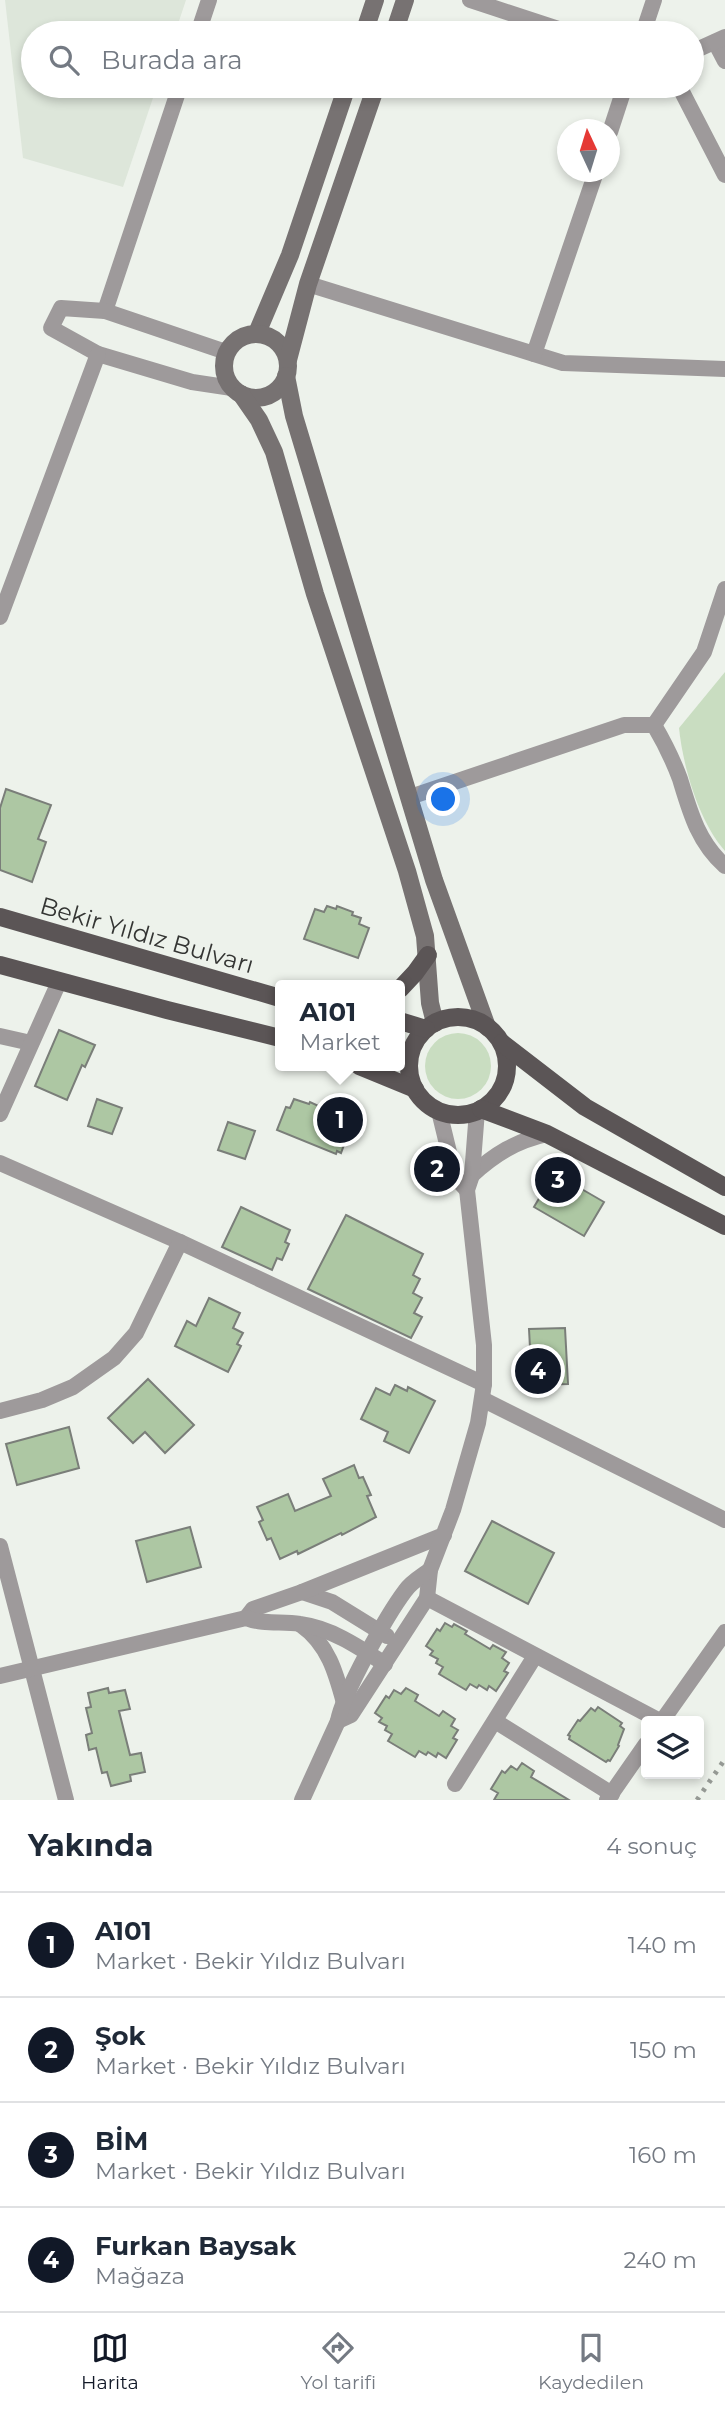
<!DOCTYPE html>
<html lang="tr">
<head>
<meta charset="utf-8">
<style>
  :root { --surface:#fff; --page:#f6f6f7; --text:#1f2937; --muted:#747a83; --line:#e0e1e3; --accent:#111827 }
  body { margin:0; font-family:Montserrat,sans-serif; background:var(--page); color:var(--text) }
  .controls { position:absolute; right:21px; bottom:21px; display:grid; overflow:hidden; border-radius:7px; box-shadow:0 4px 10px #0003 }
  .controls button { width:63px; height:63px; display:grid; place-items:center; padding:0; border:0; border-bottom:2px solid var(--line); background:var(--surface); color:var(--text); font:35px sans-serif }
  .compass { position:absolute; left:557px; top:119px; width:63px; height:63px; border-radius:50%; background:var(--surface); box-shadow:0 4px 10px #0003; rotate:356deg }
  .you { position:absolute; left:444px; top:800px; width:24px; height:24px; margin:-18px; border:5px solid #fff; border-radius:50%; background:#1a73e8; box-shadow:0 0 0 10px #1a73e833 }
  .badge { display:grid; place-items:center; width:46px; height:46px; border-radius:50%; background:var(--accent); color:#fff; font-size:23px; font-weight:700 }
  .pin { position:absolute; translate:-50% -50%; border:4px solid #fff; box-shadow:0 2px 7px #0006 }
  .popup { position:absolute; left:275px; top:980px; width:130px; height:91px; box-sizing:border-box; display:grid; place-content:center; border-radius:7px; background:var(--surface); filter:drop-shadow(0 2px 5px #0005); font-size:23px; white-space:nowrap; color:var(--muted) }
  .popup b { font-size:26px; color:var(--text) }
  .popup::after { content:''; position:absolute; left:50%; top:100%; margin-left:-14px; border:14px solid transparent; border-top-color:var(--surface) }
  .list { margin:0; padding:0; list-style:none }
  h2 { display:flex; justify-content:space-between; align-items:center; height:91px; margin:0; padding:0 28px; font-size:30px }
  h2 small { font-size:23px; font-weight:400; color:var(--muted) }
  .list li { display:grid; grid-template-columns:46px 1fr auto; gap:21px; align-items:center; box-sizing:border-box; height:105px; padding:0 28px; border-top:2px solid var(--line) }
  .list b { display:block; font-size:26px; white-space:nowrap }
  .list p { margin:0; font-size:23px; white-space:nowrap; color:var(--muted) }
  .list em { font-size:23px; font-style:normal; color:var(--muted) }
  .icon { flex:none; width:38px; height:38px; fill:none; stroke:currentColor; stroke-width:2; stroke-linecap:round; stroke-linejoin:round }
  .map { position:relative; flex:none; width:725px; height:1800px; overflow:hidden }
  .search { position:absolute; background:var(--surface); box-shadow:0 4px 10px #0003; left:21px; right:21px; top:21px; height:77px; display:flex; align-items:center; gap:18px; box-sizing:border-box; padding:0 24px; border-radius:38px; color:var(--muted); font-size:26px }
  .sheet { height:511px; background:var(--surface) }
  nav { display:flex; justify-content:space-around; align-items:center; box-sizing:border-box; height:98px; border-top:2px solid var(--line); background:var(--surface); font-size:19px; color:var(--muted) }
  nav a { display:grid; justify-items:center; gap:4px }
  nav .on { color:var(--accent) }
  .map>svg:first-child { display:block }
</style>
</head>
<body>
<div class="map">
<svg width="725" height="1800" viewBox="0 0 725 1800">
  <rect width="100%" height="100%" fill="#edf2eb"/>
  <polygon fill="#dde6da" points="5,0 186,0 175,33 33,33 33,86 157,86 123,187 23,158"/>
  <g fill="#c9ddc1">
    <path d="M725 672V851C699 822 683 767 679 728Z"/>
    <circle cx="458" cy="1066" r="33"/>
  </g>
  <g fill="#adc7a3" stroke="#7a7e79" stroke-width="2">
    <polygon points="6,789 51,805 38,839 46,842 32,882 0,870 0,808"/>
    <polygon points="327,906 336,909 337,906 353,912 352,915 361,918 359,924 369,928 358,958 304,939 315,909 324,912"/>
    <polygon points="59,1030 95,1045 85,1067 82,1065 67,1100 35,1086"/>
    <polygon points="97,1099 122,1108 112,1134 88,1126"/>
    <polygon points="294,1099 309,1104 310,1102 349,1120 346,1130 349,1131 341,1153 337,1151 336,1154 277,1130 286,1107 290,1108"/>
    <polygon points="228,1122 255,1131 245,1159 218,1150"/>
    <polygon points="554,1173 604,1202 584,1236 534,1207"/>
    <polygon points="241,1207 290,1230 285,1242 289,1244 282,1260 277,1258 272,1270 222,1247"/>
    <polygon points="346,1215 423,1254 413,1275 420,1279 413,1293 422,1298 414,1313 422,1317 411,1338 308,1289"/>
    <polygon points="209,1298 240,1313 233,1328 243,1333 237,1344 241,1346 228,1372 175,1346 187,1321 196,1326"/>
    <polygon points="565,1328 568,1384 532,1385 529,1329"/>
    <polygon points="148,1379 194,1425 165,1453 145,1432 133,1443 108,1418"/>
    <polygon points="395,1385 407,1391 408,1387 435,1401 409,1453 384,1441 388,1432 361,1419 376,1388 390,1395"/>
    <polygon points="69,1427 79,1468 17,1485 6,1444"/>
    <polygon points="354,1465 359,1478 363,1477 371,1495 367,1496 376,1517 342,1535 341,1533 298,1554 297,1551 280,1559 271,1538 267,1540 259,1522 263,1520 257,1507 288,1494 295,1511 331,1496 323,1479"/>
    <polygon points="492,1521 554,1553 528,1604 465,1571"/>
    <polygon points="190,1527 201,1567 147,1582 136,1541"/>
    <polygon points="445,1623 452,1627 454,1624 467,1631 465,1634 490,1649 493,1645 506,1652 502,1658 509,1663 504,1671 508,1673 496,1691 489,1686 487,1690 479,1685 477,1688 470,1684 466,1690 439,1674 443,1667 436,1663 438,1659 430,1655 433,1651 426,1646 437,1629 440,1631"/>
    <polygon points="108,1688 109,1693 125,1690 130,1709 119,1711 130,1755 141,1753 145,1772 130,1775 131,1781 111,1786 107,1772 102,1773 96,1748 89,1750 86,1735 92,1733 86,1708 91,1707 88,1693"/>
    <polygon points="406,1688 418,1695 415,1701 439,1716 443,1711 455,1719 451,1726 458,1730 453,1738 457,1740 446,1758 438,1753 436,1757 428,1752 426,1755 419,1751 415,1757 388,1741 392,1734 385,1730 387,1726 379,1722 382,1718 375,1713 386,1696 389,1698 394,1690 401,1694"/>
    <polygon points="598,1707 622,1723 620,1726 624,1729 618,1745 619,1746 610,1761 608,1760 606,1762 569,1739 570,1736 568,1735 578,1720 580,1721 591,1708 595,1711"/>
    <polygon points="522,1763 534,1771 531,1777 569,1800 494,1800 498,1793 491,1789 502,1771 505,1773 511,1766 517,1770"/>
  </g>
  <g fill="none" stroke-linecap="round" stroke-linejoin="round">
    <g stroke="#9e9a9b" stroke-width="16">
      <polyline points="470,0 571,33"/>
      <polyline points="198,33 209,0"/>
      <polyline points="643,33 654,0"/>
      <polyline points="715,42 725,61"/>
      <polyline points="692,52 725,37"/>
      <polyline points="679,86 725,175"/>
      <polyline points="610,132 625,86"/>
      <polyline points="308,284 563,363 725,369"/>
      <polyline points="105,311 180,86"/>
      <polyline points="226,352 105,311 61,308 51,328 98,354 192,382 232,388"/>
      <polyline points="534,354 596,172"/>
      <polyline points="0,617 98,354"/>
      <path d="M654 725C664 742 673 760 680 779 690 812 698 842 725 866"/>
      <polyline points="654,725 704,652 725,589"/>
      <polyline points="410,797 624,725 654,725"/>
      <polyline points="0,1036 31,1043"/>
      <polyline points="439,1111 455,1177 467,1190"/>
      <polyline points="0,1114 59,982"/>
      <polyline points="0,1163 180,1242 484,1384"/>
      <path d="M472 1175C495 1154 516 1141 547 1134"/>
      <polyline points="482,1399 725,1520"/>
      <polyline points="0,1411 42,1400 73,1387 114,1358 136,1333 180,1242"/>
      <polyline points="0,1546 66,1800"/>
      <polyline points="302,1592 332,1602 387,1636"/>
      <polyline points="427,1598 660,1721"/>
      <polyline points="246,1618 253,1609 302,1592 444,1535"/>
      <path d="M301 1625C328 1644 336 1673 344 1703"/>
      <path d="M0 1676 246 1618C264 1625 282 1621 300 1624 331 1628 359 1647 385 1664"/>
      <polyline points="338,1721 351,1715 427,1598 430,1570 453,1510 478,1423 484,1384 484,1345 467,1190 472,1175 477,1111"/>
      <polyline points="495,1721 612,1794"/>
      <polyline points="662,1721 725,1632"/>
      <polyline points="455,1784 535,1656"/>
      <path d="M302 1800 338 1721C343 1693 387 1615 405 1591 411 1582 422 1576 430 1570"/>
      <polyline points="607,1800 646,1744"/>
    </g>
    <g stroke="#777272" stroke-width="18">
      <polyline points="364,33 375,0"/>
      <polyline points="394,33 405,0"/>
      <polyline points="257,333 290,255 347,86"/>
      <circle cx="256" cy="366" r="32"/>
      <polyline points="288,360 308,284 376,86"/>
      <polyline points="286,376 294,416 434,880 487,1027"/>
      <polyline points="241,394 259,420 274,452 315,594 407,871 425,936 430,1003 435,1023"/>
    </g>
    <g stroke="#5b5556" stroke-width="18">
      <polyline points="0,917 280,998"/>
      <polyline points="0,965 167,1010 280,1038"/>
      <polyline points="400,989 415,973 428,955"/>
      <circle cx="458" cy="1066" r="49"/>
      <polyline points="400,1021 426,1029"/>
      <polyline points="502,1043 585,1107 725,1187"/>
      <polyline points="359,1066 415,1089"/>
      <polyline points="481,1109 547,1134 725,1226"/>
    </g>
    <polyline stroke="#959994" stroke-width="5" stroke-dasharray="3.5 7" stroke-linecap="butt" points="697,1800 725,1759"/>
  </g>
  <g text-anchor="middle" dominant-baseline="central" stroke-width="6" stroke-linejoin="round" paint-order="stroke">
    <g font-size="24" fill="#343533" stroke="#edf2eb">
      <text transform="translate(147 935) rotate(16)">Bekir Yıldız Bulvarı</text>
    </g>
  </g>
</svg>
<div class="controls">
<button><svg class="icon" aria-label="layers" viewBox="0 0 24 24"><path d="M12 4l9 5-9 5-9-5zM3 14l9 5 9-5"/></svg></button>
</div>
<svg class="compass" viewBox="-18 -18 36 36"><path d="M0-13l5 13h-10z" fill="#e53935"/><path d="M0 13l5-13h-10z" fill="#747a83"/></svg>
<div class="you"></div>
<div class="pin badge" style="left:340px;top:1120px">1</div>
<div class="popup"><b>A101</b>Market</div>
<div class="pin badge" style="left:437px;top:1169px">2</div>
<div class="pin badge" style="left:558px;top:1180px">3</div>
<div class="pin badge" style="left:538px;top:1371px">4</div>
<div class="search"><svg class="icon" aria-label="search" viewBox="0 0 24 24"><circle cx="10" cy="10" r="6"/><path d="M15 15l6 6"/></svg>Burada ara</div>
</div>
<section class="sheet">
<h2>Yakında<small>4 sonuç</small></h2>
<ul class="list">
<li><span class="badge">1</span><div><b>A101</b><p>Market · Bekir Yıldız Bulvarı</p></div><em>140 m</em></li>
<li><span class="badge">2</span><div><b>Şok</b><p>Market · Bekir Yıldız Bulvarı</p></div><em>150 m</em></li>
<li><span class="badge">3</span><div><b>BİM</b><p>Market · Bekir Yıldız Bulvarı</p></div><em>160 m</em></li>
<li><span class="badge">4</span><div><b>Furkan Baysak</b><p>Mağaza</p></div><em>240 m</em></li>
</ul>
</section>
<nav>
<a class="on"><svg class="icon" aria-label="map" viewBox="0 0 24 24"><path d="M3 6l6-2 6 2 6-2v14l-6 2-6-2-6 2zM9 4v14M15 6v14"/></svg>Harita</a>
<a><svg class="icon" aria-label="directions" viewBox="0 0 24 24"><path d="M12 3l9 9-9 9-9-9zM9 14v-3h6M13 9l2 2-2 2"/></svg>Yol tarifi</a>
<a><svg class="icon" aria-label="saved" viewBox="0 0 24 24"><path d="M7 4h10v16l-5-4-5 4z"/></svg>Kaydedilen</a>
</nav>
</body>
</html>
